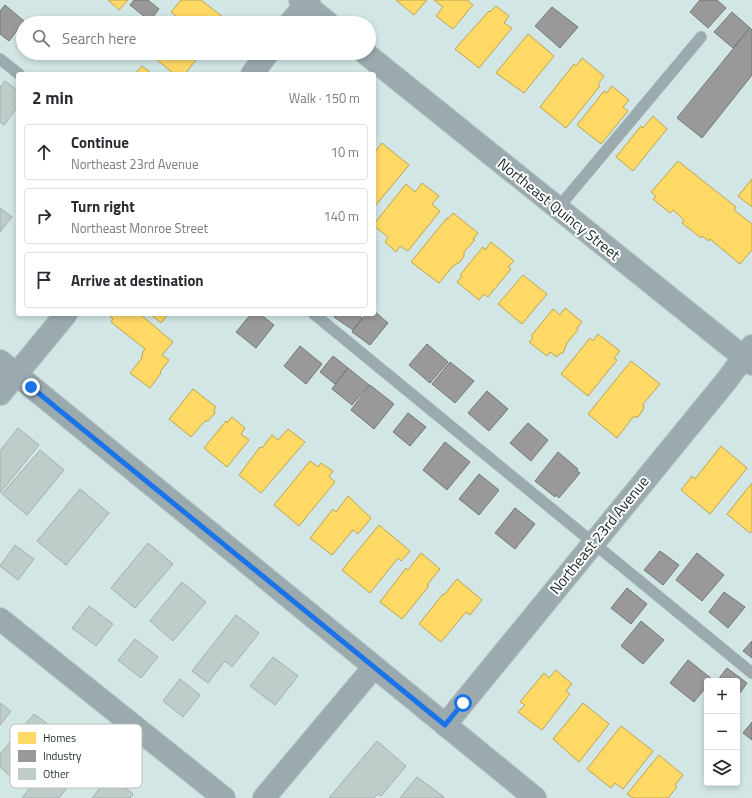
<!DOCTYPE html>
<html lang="en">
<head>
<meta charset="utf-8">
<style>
  :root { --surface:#fff; --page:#f2f2f3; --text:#2b2b33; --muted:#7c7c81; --line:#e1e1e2 }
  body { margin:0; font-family:"Titillium Web",sans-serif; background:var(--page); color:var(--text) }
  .controls { position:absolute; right:12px; bottom:12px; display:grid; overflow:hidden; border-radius:4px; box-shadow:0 2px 6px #0003 }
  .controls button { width:36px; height:36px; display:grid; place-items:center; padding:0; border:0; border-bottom:1px solid var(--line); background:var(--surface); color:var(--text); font:20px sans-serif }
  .stop { position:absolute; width:12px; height:12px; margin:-9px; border:3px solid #1a73e8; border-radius:50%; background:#fff }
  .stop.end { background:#1a73e8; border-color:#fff; box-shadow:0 1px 4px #0008 }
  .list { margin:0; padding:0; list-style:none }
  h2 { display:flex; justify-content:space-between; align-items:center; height:52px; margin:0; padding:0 16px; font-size:17px }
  h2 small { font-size:13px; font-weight:400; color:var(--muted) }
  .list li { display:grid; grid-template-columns:26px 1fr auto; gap:12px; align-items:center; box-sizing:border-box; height:56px; margin:0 8px 8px; padding:0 8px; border:1px solid var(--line); border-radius:4px }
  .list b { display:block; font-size:15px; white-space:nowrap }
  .list p { margin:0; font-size:13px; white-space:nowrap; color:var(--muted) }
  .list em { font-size:13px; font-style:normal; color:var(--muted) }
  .icon { flex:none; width:22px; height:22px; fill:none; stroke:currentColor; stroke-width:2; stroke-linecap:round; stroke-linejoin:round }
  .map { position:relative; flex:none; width:752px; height:798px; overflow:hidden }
  .search { position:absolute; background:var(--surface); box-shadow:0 2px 6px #0003; left:16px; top:16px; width:360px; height:44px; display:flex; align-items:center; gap:10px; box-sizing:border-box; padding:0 14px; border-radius:22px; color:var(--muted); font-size:15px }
  .panel { position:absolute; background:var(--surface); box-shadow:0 2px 6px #0003; left:16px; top:72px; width:360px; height:244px; border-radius:4px }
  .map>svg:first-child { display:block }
</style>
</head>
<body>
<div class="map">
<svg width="752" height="798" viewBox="0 0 752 798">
  <rect width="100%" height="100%" fill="#d2e6e6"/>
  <g fill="#ffd966" stroke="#baa453">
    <polygon points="108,0 128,0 119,10"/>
    <polygon points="181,0 201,0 223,17 222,18 227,22 182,23 179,21 180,19 171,12"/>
    <polygon points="396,0 427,0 414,15"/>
    <polygon points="434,0 467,0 473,5 453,29 436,16 443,7"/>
    <polygon points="496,6 509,16 504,23 512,28 479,68 455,49 489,11 490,12"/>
    <polygon points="528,34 554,56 524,93 496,73"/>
    <polygon points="152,53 195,53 199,56 185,74 174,74 151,55"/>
    <polygon points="582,58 604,76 598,84 600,86 566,128 540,107 574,64 576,66"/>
    <polygon points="142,66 152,74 135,74"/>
    <polygon points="612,86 629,100 623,107 628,111 601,144 577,125 604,91 607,93"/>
    <polygon points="653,116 667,129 633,171 616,157 641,126 643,128"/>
    <polygon points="382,143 409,165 376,205 374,203 374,153"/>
    <polygon points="678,161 736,207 734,210 752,224 752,250 740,264 710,239 709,241 702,236 701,238 682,223 684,220 673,210 670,213 653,199 656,196 651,192"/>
    <polygon points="752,179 752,207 738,196"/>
    <polygon points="422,183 439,196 432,204 440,211 408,251 400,246 396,252 385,242 388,237 374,226 374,224 406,184 415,192"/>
    <polygon points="453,213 478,233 473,239 475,240 464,252 464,256 460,262 454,265 439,283 411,262 447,218 448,219"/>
    <polygon points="491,242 514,261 508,267 511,269 488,297 484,294 479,300 457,282 462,276 460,275 483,247 485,250"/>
    <polygon points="523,275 547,294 522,324 498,304"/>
    <polygon points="565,308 582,322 577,328 578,330 567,343 563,353 559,354 557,357 550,352 547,356 529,342 533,338 531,336 553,309 560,315"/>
    <polygon points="113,314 140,314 173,342 162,355 169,360 160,372 161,373 150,388 130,373 142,358 141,358 143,354 142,353 145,349 111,322 113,319 110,317"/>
    <polygon points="150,314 168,314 161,323"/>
    <polygon points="598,334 620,351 614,358 617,360 588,396 561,374 590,338 593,341"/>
    <polygon points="631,361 660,384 643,404 644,408 638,417 633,417 617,438 588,414"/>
    <polygon points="193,389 216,407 214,410 215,413 208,421 205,421 191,437 169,419"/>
    <polygon points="232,417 245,428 241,434 249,440 227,467 204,448 226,421 227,423"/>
    <polygon points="288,429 305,442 261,493 239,475 260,447 262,448 272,435 278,440"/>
    <polygon points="721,446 747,468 710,514 681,490 692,476 695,479"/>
    <polygon points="310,461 318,467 321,463 333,471 329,476 335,482 299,526 274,505"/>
    <polygon points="752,483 752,531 750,533 727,514"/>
    <polygon points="348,496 371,518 358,534 353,530 332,555 310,538 333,509 336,512"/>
    <polygon points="379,525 410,551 401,561 398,558 370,593 342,570"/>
    <polygon points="421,553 440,569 427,585 429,586 402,619 380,602 406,568 408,570"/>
    <polygon points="457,579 482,600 470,615 466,612 441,642 419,624 443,594 444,595"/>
    <polygon points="556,670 572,684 566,691 570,694 542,730 518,712 525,705 520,702 544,673 549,678"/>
    <polygon points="583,703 609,724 579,762 553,739"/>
    <polygon points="621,726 653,751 623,789 615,783 611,788 587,769"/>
    <polygon points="659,755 683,775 675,785 677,787 668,798 633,798 627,794"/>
  </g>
  <g fill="#999" stroke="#737777">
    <polygon points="134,0 148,0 159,9 150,21 130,5"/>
    <polygon points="700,0 717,0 726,8 708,28 690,12"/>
    <polygon points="5,5 24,21 9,41 0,34 0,11"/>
    <polygon points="552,7 578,27 560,48 535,26"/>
    <polygon points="732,12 750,28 733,48 714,32"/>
    <polygon points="750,28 752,30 752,75 702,138 677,118"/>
    <polygon points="374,311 388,323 370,345 352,332 366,314 374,314"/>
    <polygon points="251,314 260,314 274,325 256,348 236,332"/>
    <polygon points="337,314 357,314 362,318 353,330 334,317"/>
    <polygon points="427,344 448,362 430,383 409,365"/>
    <polygon points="300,346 322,364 306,384 284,366"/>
    <polygon points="333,356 348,368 335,384 320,372"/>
    <polygon points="450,362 474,381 455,403 432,384"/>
    <polygon points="348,368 369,385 352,405 332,389"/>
    <polygon points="370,385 394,404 374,429 351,410"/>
    <polygon points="487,391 508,409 489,431 468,413"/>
    <polygon points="408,413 426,427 410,446 393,432"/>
    <polygon points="528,423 548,440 531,461 510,443"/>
    <polygon points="445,442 470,462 447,490 423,470"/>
    <polygon points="558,452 578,469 577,471 580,473 559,498 556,495 555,497 535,481"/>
    <polygon points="479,474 499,490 479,515 459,499"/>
    <polygon points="515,508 535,524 515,549 495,533"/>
    <polygon points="660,551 679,565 663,585 644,570"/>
    <polygon points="697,553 724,575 702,601 676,580"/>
    <polygon points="627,588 647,604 631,624 611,608"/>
    <polygon points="724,592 745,607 728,628 709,612"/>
    <polygon points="641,621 664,640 643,664 621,646"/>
    <polygon points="752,641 752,658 743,651"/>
    <polygon points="688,660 712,679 711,681 707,681 707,686 694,702 670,683"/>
    <polygon points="727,668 747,683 737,697 737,681 717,681"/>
    <polygon points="752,722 752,740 743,733"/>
  </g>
  <g fill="#beccca" stroke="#a1b0ad">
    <polygon points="5,81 18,91 18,106 4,125 0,122 0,87"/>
    <polygon points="0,208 12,217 0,232"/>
    <polygon points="18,428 39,445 0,493 0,451"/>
    <polygon points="40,450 64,470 27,515 2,494"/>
    <polygon points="80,489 109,513 66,565 37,541"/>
    <polygon points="148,543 173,564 135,608 111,588"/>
    <polygon points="15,545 34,559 18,580 0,566"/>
    <polygon points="182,582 206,602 173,641 150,621"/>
    <polygon points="89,606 113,624 96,646 72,628"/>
    <polygon points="236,615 259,633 232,667 225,661 208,683 192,671"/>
    <polygon points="135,639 158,657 141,678 118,660"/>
    <polygon points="273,657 298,676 275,705 250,686"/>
    <polygon points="180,679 200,695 183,717 163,701"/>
    <polygon points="0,703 11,711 0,725"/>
    <polygon points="34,714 49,725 43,733 52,740 17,782 0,767 0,754"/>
    <polygon points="377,741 406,766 381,796 378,794 374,798 329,798"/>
    <polygon points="64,745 86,763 59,798 22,798"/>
    <polygon points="110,775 133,794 130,798 92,798"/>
    <polygon points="417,777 444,797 443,798 400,798"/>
  </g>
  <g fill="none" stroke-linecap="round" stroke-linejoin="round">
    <g stroke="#b3c2c2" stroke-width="12">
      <g id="service">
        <polyline points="0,59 19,74"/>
        <polyline points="558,208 701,37"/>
        <polyline points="314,314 752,673"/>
      </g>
    </g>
    <g stroke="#b3c2c2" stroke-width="24">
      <g id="minor">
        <polyline points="300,0 328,23"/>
        <polyline points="290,23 309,0"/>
        <polyline points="365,53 752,364"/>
        <polyline points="252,74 268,53"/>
        <polyline points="0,394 66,314"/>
        <polyline points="0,619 224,798"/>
        <polyline points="445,725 727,380 752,346"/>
        <polyline points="264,798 374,667"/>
      </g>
    </g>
    <g stroke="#b3c2c2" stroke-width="24">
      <polyline id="tertiary" points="0,361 535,798"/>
    </g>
    <use href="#service" stroke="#9aaaaf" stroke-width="11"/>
    <use href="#minor" stroke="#9aaaaf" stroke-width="22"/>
    <use href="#tertiary" stroke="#9aaaaf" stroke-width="22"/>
  </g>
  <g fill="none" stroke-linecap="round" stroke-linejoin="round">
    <polyline stroke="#1a73e8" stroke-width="5" points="31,387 445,725 463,703"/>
  </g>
  <g text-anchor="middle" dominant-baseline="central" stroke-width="4" stroke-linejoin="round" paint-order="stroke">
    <g font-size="15" fill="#1a2828" stroke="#fff">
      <text transform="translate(559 209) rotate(39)">Northeast Quincy Street</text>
      <text transform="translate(599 535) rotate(-51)">Northeast 23rd Avenue</text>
    </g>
  </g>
  <rect x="10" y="724" width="132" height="64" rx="6" fill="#fff" stroke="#babebe" stroke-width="1"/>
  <rect x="18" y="732" width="18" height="12" fill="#ffd966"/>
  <rect x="18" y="750" width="18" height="12" fill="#999"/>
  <rect x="18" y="768" width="18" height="12" fill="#beccca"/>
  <g font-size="11" fill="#1a2828">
    <text x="43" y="742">Homes</text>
    <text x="43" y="760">Industry</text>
    <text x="43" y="778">Other</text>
  </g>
</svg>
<div class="controls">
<button>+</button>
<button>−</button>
<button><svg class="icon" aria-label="layers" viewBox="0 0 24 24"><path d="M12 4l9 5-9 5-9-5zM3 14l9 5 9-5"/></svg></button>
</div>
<div class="stop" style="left:463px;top:703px"></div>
<div class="stop end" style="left:31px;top:387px"></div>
<div class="search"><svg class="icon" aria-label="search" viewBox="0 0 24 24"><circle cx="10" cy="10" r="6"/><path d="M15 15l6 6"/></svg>Search here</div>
<section class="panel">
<h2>2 min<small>Walk · 150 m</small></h2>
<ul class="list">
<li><svg class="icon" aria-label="ahead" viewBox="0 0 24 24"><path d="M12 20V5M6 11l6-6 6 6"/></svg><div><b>Continue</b><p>Northeast 23rd Avenue</p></div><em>10 m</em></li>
<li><svg class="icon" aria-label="right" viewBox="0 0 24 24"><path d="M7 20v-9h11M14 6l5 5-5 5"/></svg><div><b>Turn right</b><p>Northeast Monroe Street</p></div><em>140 m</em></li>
<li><svg class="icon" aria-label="arrive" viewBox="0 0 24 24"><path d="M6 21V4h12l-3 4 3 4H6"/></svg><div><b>Arrive at destination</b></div></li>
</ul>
</section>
</div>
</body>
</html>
